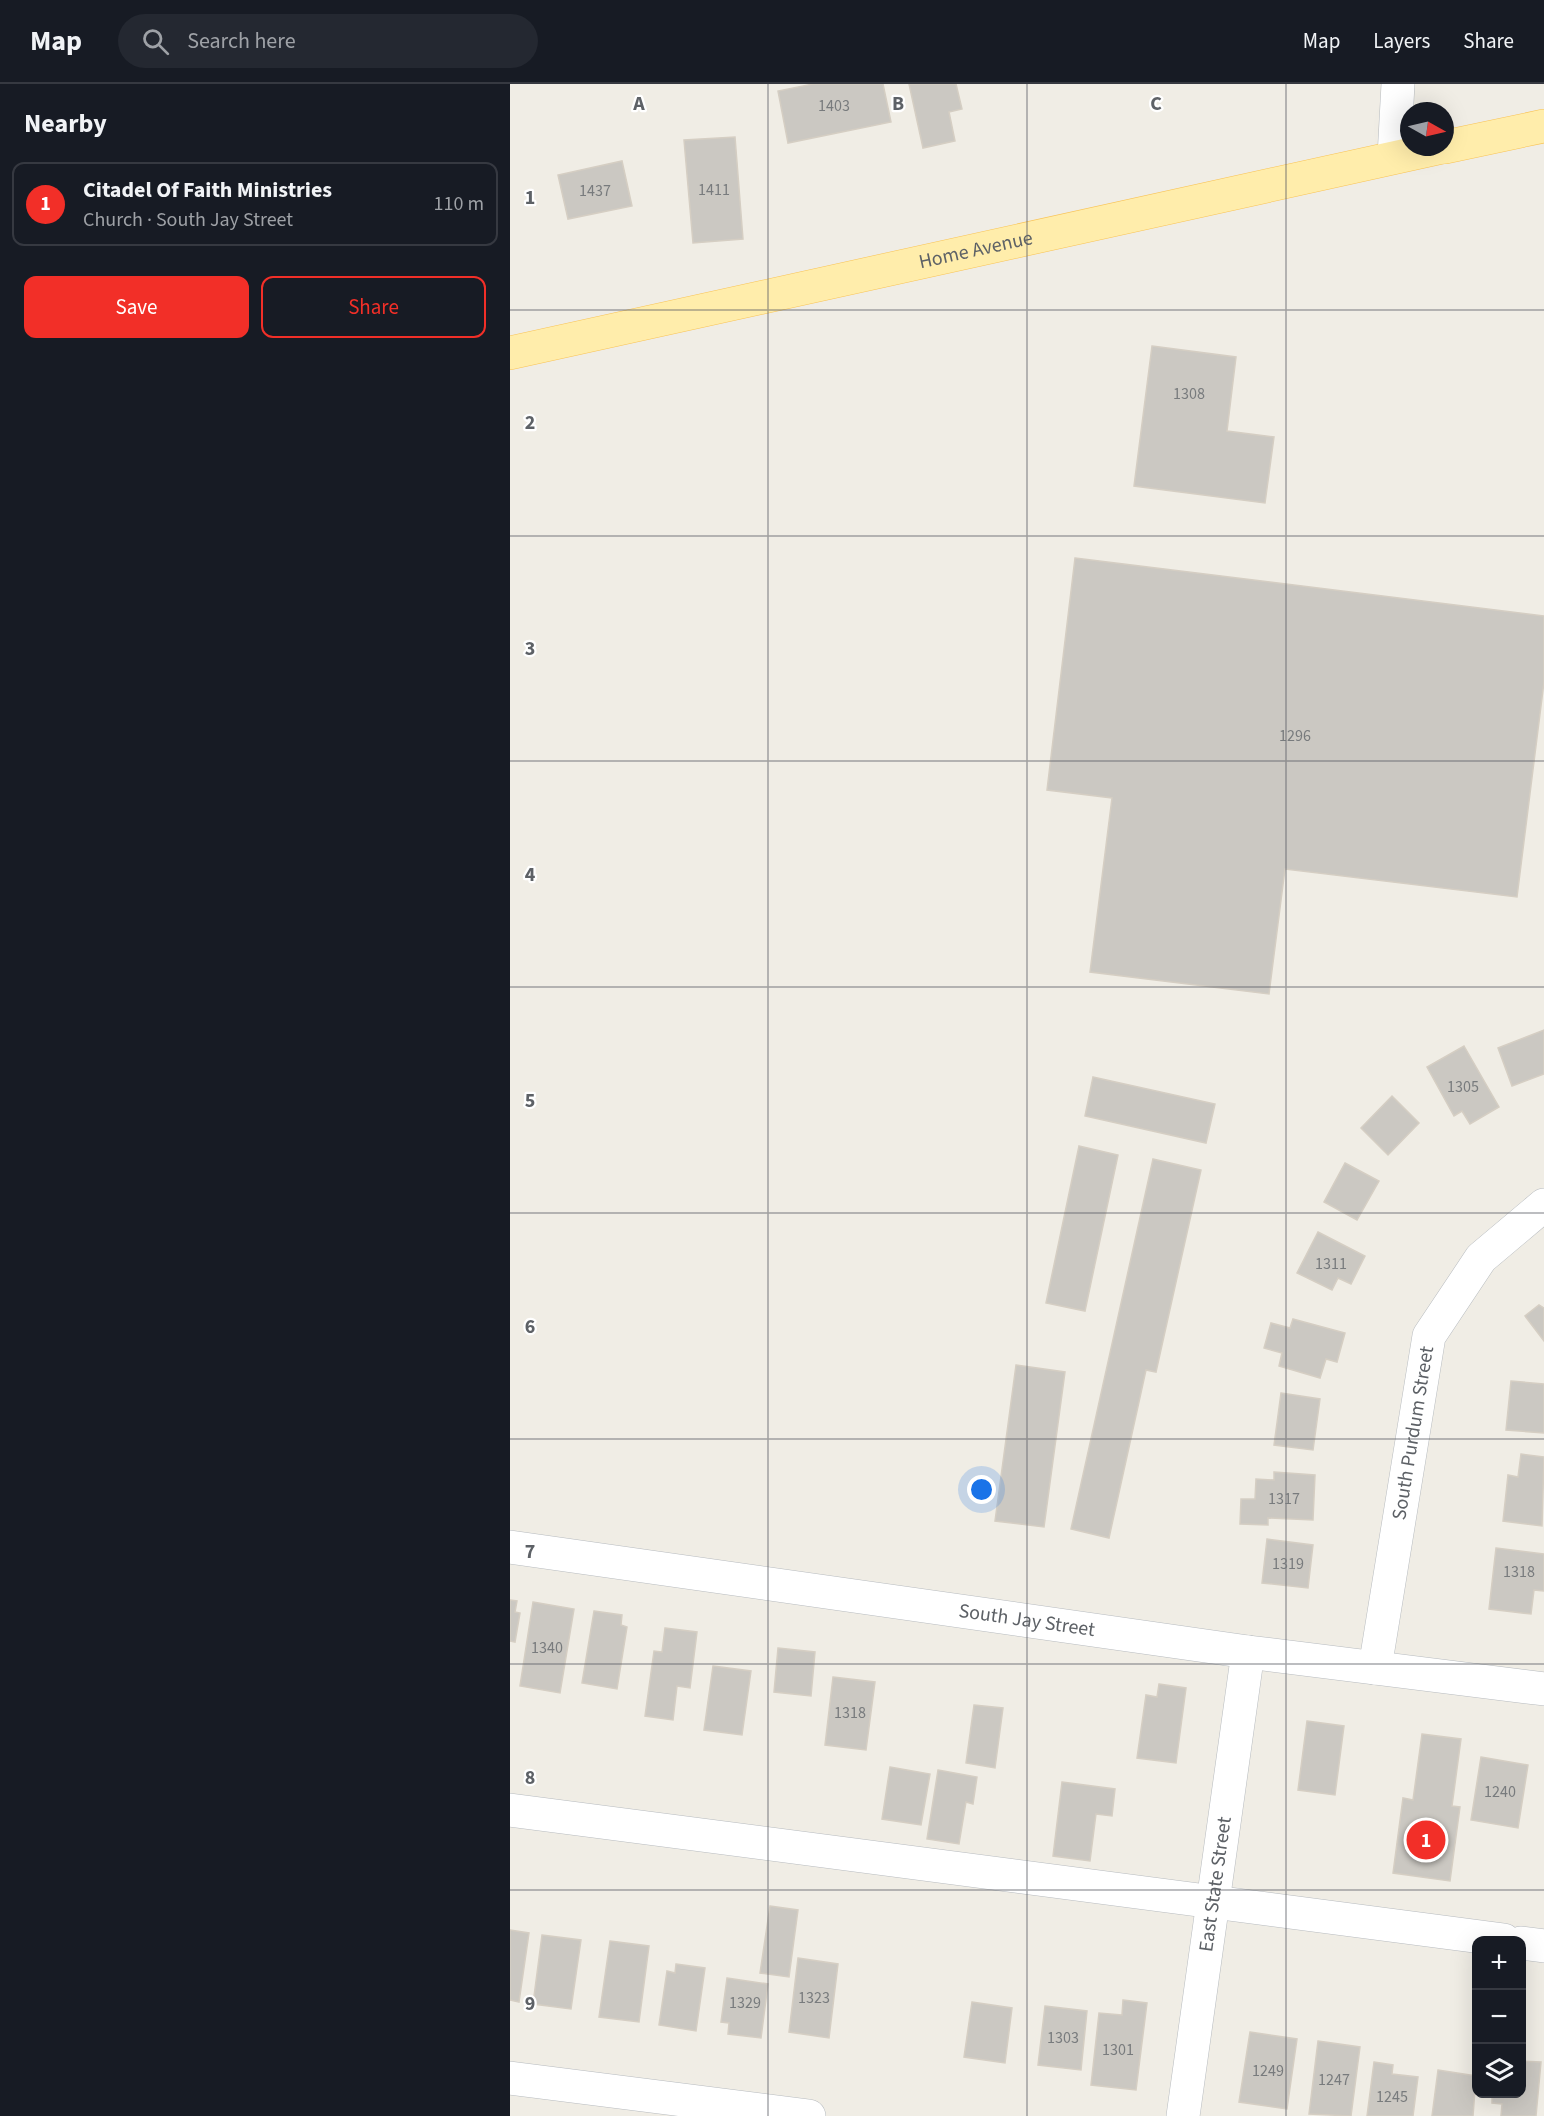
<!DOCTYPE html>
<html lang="en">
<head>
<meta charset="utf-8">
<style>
  :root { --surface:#171b24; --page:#242831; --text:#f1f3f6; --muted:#9ea1a6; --line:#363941; --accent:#f22f28 }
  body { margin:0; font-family:"Source Sans 3",sans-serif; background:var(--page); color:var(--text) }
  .controls { position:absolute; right:18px; bottom:18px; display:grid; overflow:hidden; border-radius:12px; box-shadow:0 6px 24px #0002 }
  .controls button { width:54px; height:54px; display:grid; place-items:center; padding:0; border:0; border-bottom:2px solid var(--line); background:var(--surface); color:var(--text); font:30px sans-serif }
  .compass { position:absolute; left:890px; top:18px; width:54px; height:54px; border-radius:50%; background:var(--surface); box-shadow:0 6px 24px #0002; rotate:98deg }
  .you { position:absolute; left:472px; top:1406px; width:21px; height:21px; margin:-15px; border:4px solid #fff; border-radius:50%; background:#1a73e8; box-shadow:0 0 0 9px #1a73e833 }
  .badge { display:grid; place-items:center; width:39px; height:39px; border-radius:50%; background:var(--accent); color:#fff; font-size:20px; font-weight:700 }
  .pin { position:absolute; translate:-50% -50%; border:3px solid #fff; box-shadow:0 2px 6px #0006 }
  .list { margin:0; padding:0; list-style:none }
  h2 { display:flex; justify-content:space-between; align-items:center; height:78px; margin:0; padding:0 24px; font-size:26px }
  h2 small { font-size:20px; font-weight:400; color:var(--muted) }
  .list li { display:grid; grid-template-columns:39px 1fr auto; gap:18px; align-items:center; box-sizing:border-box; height:84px; margin:0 12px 12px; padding:0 12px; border:2px solid var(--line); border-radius:12px }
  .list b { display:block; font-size:22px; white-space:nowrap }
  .list p { margin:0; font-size:20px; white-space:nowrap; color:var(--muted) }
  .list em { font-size:20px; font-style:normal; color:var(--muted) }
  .actions { display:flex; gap:12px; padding:18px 24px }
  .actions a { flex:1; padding:14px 0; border:2px solid var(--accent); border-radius:12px; text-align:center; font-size:21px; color:var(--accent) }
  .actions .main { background:var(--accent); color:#fff }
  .icon { flex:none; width:33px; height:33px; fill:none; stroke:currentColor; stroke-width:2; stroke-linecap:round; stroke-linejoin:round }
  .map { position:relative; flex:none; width:1034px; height:2032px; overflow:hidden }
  header { display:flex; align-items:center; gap:36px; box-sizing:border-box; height:84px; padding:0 30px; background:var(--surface); border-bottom:2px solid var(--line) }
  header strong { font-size:28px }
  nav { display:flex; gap:33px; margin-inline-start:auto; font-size:21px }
  .search { width:420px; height:54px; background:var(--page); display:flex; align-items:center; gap:15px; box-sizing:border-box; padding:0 21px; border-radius:33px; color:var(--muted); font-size:22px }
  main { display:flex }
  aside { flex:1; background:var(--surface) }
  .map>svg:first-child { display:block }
</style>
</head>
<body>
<header>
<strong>Map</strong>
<div class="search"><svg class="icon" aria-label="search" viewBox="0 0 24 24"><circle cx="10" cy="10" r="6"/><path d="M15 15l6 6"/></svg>Search here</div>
<nav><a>Map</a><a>Layers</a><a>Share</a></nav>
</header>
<main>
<aside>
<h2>Nearby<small></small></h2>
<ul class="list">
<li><span class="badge">1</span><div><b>Citadel Of Faith Ministries</b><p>Church · South Jay Street</p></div><em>110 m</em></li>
</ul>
<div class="actions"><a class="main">Save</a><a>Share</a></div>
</aside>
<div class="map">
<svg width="1034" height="2032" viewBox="0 0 1034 2032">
  <rect width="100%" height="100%" fill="#f0ede5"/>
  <g fill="#cbc8c2" stroke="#d5cec3" stroke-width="1.5">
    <polygon points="303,0 373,0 381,38 278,59 268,7"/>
    <polygon points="399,0 446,0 452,25 439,28 445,57 413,64"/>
    <polygon points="225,53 233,155 183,159 174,56"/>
    <polygon points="112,77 122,122 58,135 48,91"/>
    <polygon points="642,262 726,273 717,347 764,353 755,419 624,402"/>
    <polygon points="565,474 1034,532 1034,598 1007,813 775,785 759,910 580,888 602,714 537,706"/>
    <polygon points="1034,946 1034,990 1002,1002 988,964"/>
    <polygon points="954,962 989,1023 960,1040 952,1027 944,1032 917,983"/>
    <polygon points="583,993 705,1020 696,1059 575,1032"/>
    <polygon points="882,1012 909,1039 878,1071 851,1044"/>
    <polygon points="569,1062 608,1071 575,1227 536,1219"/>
    <polygon points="643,1075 691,1086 646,1288 636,1286 599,1454 561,1445"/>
    <polygon points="835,1079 869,1097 847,1136 814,1118"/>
    <polygon points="808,1148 855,1172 841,1200 828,1194 822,1206 787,1189"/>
    <polygon points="1029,1221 1034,1224 1034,1257 1015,1232"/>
    <polygon points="783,1235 835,1249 827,1278 816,1275 810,1294 769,1282 772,1269 754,1264 761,1239 780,1244"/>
    <polygon points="506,1281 555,1288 534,1443 485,1437"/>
    <polygon points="1001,1297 1034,1300 1034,1349 996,1346"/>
    <polygon points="771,1309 810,1315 803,1366 764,1361"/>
    <polygon points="1011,1370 1034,1373 1032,1442 993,1437 998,1391 1008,1393"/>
    <polygon points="764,1388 805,1391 803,1436 758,1434 758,1441 730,1440 731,1415 745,1415 746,1395 764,1396"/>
    <polygon points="757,1455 803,1461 798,1504 752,1499"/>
    <polygon points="986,1464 1034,1470 1034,1507 1024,1506 1021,1530 979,1525"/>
    <polygon points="0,1516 7,1517 5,1528 10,1529 5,1558 0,1557"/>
    <polygon points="23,1518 64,1525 50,1609 10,1602"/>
    <polygon points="84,1527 112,1531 111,1541 117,1543 107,1605 72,1599"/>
    <polygon points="155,1544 187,1548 180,1604 167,1602 163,1636 135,1632 144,1567 152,1568"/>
    <polygon points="268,1564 305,1568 301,1612 264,1608"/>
    <polygon points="203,1582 241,1587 232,1651 194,1646"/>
    <polygon points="323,1593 365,1598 356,1666 315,1661"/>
    <polygon points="649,1600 676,1604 666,1679 627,1674 636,1611 647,1613"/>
    <polygon points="464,1621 493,1624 485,1684 456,1679"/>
    <polygon points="797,1637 834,1642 825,1711 788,1706"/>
    <polygon points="912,1650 951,1655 942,1722 950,1723 940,1797 883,1789 893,1714 903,1716"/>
    <polygon points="971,1673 1018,1681 1008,1744 961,1736"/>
    <polygon points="380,1683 420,1690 411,1741 372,1735"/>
    <polygon points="428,1686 467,1693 463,1720 456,1718 449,1760 417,1755"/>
    <polygon points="552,1698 605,1705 602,1732 586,1730 580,1777 543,1772"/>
    <polygon points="260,1822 288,1826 279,1893 250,1889"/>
    <polygon points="0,1846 19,1849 9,1918 0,1916"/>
    <polygon points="32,1851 71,1856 61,1925 23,1920"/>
    <polygon points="100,1857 139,1862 129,1938 89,1933"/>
    <polygon points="288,1874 328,1880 319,1954 279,1948"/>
    <polygon points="166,1880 195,1884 186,1947 149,1941 157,1887 165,1889"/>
    <polygon points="217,1894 258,1900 251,1954 218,1950 219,1939 211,1938"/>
    <polygon points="613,1916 637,1919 626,2006 581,2001 589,1929 612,1931"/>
    <polygon points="462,1918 502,1924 495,1979 454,1973"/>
    <polygon points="535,1922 577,1927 571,1986 528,1981"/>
    <polygon points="740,1948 787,1955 777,2025 729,2018"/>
    <polygon points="808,1957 850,1963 841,2032 799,2030"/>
    <polygon points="1011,1977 1031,1978 1026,2032 991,2032 992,2020 982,2019 982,2010 1011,2010"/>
    <polygon points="864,1978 883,1981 882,1990 908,1993 903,2032 857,2032"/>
    <polygon points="928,1986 966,1992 963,2032 922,2032"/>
  </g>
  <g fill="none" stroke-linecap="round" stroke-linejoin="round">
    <g stroke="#b7bbbf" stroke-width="34">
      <g id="minor">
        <polyline points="884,73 888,0"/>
        <path id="s1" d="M0 1463 738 1568 1034 1605"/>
        <path id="s2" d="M865 1584 919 1252 971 1174 1034 1121"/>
        <polyline points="0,1726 994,1856"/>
        <polyline points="1011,1859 1034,1862"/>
        <polyline points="0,1994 299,2032"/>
        <path id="s3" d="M673 2032 738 1568"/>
      </g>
    </g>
    <g stroke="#f9c355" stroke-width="34">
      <g id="major">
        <polyline points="935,63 1034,42"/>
        <path id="s4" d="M0 269 933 63"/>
      </g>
    </g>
    <use href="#minor" stroke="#fff" stroke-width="33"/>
    <use href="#major" stroke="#ffedab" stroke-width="33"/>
  </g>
  <path fill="none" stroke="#5d6166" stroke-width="1.5" stroke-opacity="0.55" d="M258 0V2032M517 0V2032M776 0V2032M0 226H1034M0 452H1034M0 677H1034M0 903H1034M0 1129H1034M0 1355H1034M0 1580H1034M0 1806H1034"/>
  <g text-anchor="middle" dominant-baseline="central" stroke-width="4.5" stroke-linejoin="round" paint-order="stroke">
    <g font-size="16" fill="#787b7d">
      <text x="324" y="22">1403</text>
      <text x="204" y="106">1411</text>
      <text x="85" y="107">1437</text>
      <text x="679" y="310">1308</text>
      <text x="785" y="652">1296</text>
      <text x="953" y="1003">1305</text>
      <text x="821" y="1180">1311</text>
      <text x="774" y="1415">1317</text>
      <text x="778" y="1480">1319</text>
      <text x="1009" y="1488">1318</text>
      <text x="37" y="1564">1340</text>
      <text x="340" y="1629">1318</text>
      <text x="990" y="1708">1240</text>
      <text x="304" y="1914">1323</text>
      <text x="235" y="1919">1329</text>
      <text x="553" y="1954">1303</text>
      <text x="608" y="1966">1301</text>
      <text x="758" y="1987">1249</text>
      <text x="824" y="1996">1247</text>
      <text x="882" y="2013">1245</text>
    </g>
    <g font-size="20" fill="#5d6166" stroke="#fff">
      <text stroke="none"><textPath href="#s4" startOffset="477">Home Avenue</textPath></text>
      <text stroke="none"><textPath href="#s2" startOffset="238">South Purdum Street</textPath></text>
      <text stroke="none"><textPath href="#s1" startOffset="522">South Jay Street</textPath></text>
      <text stroke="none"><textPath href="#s3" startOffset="234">East State Street</textPath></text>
    </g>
  </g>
  <g font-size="20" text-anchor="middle" font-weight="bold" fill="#5d6166" stroke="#fff" stroke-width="4.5" stroke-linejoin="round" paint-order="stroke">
    <text x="129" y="26">A</text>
    <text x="388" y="26">B</text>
    <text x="646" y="26">C</text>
    <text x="20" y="120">1</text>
    <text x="20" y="345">2</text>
    <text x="20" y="571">3</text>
    <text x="20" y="797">4</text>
    <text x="20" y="1023">5</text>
    <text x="20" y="1249">6</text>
    <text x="20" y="1474">7</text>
    <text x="20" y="1700">8</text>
    <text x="20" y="1926">9</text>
  </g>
</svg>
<div class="controls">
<button>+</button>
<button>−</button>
<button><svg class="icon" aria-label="layers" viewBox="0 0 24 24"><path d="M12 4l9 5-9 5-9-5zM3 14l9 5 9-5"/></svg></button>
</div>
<svg class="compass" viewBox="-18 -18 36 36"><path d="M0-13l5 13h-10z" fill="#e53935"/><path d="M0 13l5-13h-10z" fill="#9ea1a6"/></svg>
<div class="you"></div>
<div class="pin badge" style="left:916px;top:1756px">1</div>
</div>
</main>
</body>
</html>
